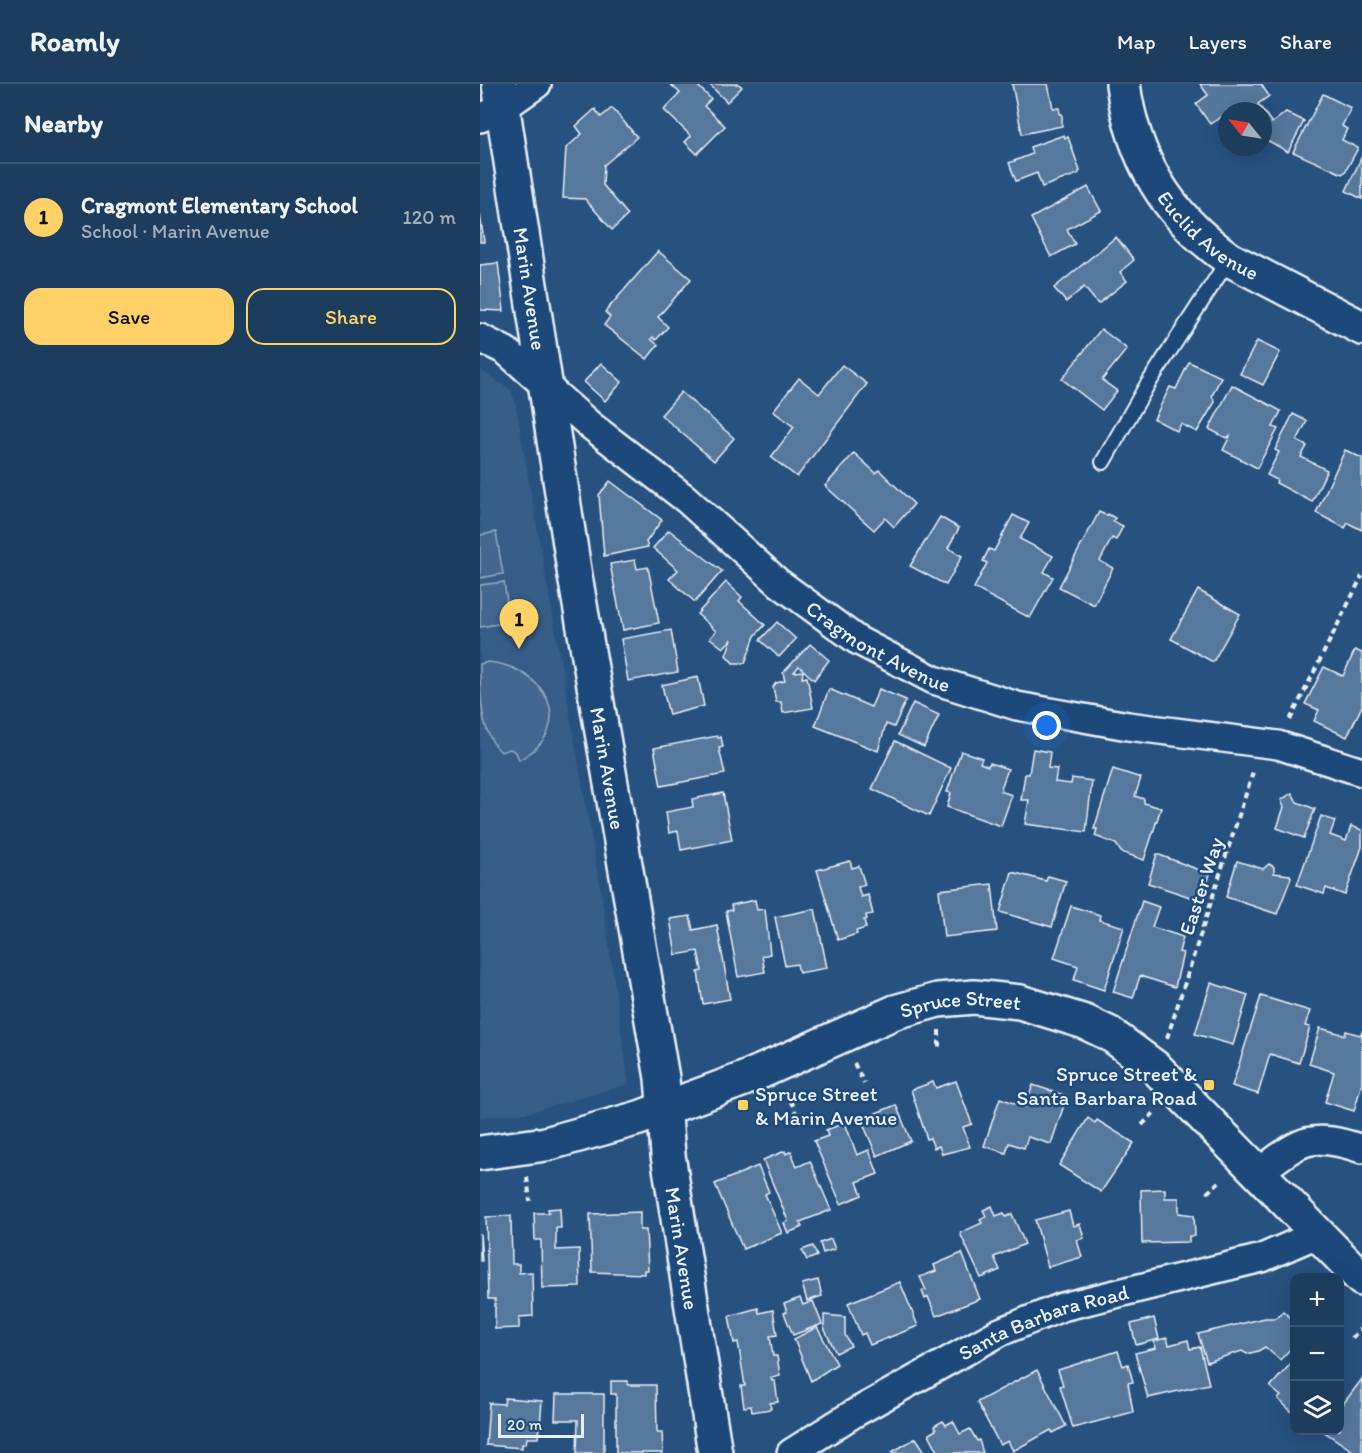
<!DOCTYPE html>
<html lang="en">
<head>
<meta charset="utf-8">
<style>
  :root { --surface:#1d3d5f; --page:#254465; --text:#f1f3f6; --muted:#a0aebd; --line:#3b5674; --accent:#ffd166 }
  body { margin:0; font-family:Itim,sans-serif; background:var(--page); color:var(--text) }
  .controls { position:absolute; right:18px; bottom:18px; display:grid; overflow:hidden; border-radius:12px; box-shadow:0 6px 24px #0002 }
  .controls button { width:54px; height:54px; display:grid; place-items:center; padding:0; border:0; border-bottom:2px solid var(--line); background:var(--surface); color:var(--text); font:30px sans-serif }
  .compass { position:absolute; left:738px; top:18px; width:54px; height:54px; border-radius:50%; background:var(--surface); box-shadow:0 6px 24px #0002; rotate:300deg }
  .scale { position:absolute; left:18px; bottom:15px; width:86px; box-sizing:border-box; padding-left:6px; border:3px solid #e8f1f8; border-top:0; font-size:16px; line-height:21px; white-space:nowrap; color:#e8f1f8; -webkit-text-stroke:4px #1f4a7a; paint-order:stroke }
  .you { position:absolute; left:567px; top:642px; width:21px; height:21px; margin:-15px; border:4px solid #fff; border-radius:50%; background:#1a73e8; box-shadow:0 0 0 9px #1a73e833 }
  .badge { display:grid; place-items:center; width:39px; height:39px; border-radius:50%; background:var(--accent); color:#111; font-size:20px; font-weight:700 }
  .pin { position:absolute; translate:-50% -50px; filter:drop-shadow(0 2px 3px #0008) }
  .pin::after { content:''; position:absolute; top:32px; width:21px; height:18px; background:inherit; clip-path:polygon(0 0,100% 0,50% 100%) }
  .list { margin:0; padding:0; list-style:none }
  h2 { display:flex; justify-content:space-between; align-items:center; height:78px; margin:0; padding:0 24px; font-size:26px }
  h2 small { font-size:20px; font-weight:400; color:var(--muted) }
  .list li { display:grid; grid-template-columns:39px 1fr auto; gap:18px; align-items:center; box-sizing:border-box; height:108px; padding:0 24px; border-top:2px solid var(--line) }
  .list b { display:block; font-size:22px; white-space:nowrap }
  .list p { margin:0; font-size:20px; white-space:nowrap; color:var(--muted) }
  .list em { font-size:20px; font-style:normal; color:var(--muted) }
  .actions { display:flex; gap:12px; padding:18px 24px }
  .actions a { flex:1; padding:14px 0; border:2px solid var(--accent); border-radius:18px; text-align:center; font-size:21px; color:var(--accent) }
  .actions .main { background:var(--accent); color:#111 }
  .icon { flex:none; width:33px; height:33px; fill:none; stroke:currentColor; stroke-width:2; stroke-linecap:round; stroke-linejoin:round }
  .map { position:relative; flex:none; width:882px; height:1369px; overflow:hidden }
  header { display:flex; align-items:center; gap:36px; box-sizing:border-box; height:84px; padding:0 30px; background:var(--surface); border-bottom:2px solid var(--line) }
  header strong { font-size:28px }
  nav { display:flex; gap:33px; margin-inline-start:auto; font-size:21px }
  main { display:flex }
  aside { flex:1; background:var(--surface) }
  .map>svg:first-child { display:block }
</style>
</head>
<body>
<header>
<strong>Roamly</strong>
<nav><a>Map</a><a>Layers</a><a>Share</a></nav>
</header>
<main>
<aside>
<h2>Nearby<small></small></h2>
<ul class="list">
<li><span class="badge">1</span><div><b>Cragmont Elementary School</b><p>School · Marin Avenue</p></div><em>120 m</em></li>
</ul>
<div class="actions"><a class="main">Save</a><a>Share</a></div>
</aside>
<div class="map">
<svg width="882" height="1369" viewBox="0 0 882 1369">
  <rect width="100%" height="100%" fill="#27517f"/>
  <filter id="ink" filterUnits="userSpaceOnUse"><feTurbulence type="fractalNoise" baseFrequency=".0167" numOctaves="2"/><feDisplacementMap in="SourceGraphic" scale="12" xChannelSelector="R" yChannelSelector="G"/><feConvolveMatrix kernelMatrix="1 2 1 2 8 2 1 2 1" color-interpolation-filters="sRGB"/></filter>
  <g filter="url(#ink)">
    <polygon fill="#355d88" points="0,286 30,305 35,317 122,813 149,1000 48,1029 0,1033"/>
    <g fill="#436891" stroke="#96acc4" stroke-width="1.5">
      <polygon points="16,448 23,490 0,494 0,451"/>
      <polygon points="24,498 30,538 0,543 0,501"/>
      <path d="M8 578C65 583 100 643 39 676L36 668 30 665 21 668C0 650 0 608 0 580Z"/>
    </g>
    <g fill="#57789d" stroke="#e8f1f8" stroke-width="1.5">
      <polygon points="190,0 216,0 231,15 224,22 245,42 217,70 205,58 211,52 184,26 200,9"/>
      <polygon points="229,0 259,0 262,3 247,18"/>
      <polygon points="532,0 568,0 573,24 579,24 580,30 582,30 582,42 542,50"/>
      <polygon points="720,0 781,0 789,12 778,20 792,39 806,28 824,37 808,68 783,54 783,27 747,27 747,30 730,40 716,20 728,11"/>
      <polygon points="843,10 871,24 862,42 867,45 862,56 878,64 865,88 862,90 813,68"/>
      <polygon points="132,24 157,53 124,81 123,101 148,131 132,146 105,115 83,114 86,64 102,50 96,42 115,25 121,33"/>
      <polygon points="584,51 585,54 588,53 600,87 598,90 562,103 557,89 536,97 529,79 552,70 550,63"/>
      <polygon points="882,72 882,115 866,107"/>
      <polygon points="608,103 621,127 587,145 595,160 571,173 551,134"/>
      <polygon points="0,130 4,158 0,158"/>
      <polygon points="636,153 654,176 640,188 647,197 618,220 604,203 586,218 574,204"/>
      <polygon points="178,167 211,195 178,233 188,243 176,256 173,253 171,255 178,261 167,275 124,241 130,233 125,228"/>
      <polygon points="18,179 24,227 0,226 0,181"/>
      <polygon points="621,245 647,265 622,296 637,307 622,326 582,295"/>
      <polygon points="777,257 800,268 783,301 760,290"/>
      <polygon points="709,278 741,293 732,312 735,318 717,348 701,340 697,347 674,335 690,303 696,305"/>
      <polygon points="121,279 142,298 125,317 104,298"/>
      <polygon points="362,281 387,300 317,393 291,373 314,343 293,327 319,294 339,310"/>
      <polygon points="752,301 801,327 793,343 798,345 777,384 743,366 750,352 746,354 729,345"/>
      <polygon points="201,308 254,354 234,377 181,331"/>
      <polygon points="813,330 827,337 817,357 827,362 821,373 847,386 832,418 796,399 797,396 787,391 799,368 795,366"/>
      <polygon points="865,366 882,374 882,446 868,439 865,444 836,429"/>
      <polygon points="374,369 396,389 399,386 434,420 414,443 405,434 394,446 345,402"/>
      <polygon points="130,397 182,436 166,458 168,463 124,472 119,411"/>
      <polygon points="619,428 627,432 628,430 635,434 633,437 643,442 636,456 632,454 620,477 633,484 614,521 579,503"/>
      <polygon points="533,431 549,439 540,455 573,472 564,488 573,493 550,534 494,504 507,479 503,477 509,465 514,467"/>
      <polygon points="460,433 479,444 468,464 482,472 466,501 430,482"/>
      <polygon points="189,446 242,487 215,518 189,495 198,486 173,464"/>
      <polygon points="155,476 157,485 168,483 179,539 143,546 130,480"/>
      <polygon points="246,498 262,513 259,517 285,541 275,552 265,579 253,579 246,571 252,555 243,564 230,554 236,547 217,530"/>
      <polygon points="718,506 760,530 733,578 691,555"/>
      <polygon points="297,538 316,555 299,573 280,556"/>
      <polygon points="191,546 198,588 148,597 141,555"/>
      <polygon points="330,560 349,576 334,596 319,582 314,588 323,587 322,594 327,593 333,624 303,629 301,618 296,618 293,603 296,599 305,597 303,589"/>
      <polygon points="875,566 882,569 882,622 867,653 834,637 839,626 825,620 844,583 863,592"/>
      <polygon points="218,593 224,622 189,631 182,601"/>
      <polygon points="349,605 391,623 399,605 426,616 414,643 406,640 398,667 335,642"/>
      <polygon points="433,619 459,631 444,663 418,651"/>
      <polygon points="237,652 238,654 241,653 243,663 239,664 245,690 181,702 174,664"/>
      <polygon points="415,657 471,684 449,732 392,705"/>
      <polygon points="553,665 570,668 568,684 577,685 575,698 591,700 592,694 612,697 606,748 545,740 549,716 541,716 545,690 549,690"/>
      <polygon points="481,667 502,674 500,679 508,682 510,679 528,685 520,707 532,711 521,742 467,723 471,709 467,708"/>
      <polygon points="633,685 661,694 655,712 664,715 664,719 681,724 664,776 641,768 636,760 615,752 617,745 614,745"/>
      <polygon points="243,709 252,756 201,766 198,747 189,749 186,728 213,723 212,715"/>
      <polygon points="812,709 817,718 835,725 824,754 797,744 804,723 801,716"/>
      <polygon points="841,732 855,737 850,751 866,757 871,742 882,746 882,763 865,811 846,804 844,810 817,801"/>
      <polygon points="677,770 730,790 722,817 668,799"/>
      <polygon points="370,777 372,784 379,782 385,801 378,803 381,813 388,811 393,830 386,831 387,835 384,836 386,844 376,847 377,850 358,856 337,786"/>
      <polygon points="757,777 783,785 789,780 794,783 794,789 810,791 811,794 797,830 746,813"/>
      <polygon points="532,788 566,797 568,792 586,797 572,843 520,828"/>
      <polygon points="512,800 517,847 464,853 459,806"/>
      <polygon points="275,816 277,826 285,825 290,870 282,872 285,888 258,893 246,827 252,826 251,821"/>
      <polygon points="662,817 679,823 672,843 703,853 699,868 703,869 695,903 660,892 653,914 633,908"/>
      <polygon points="591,822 620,831 619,836 644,843 624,906 594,896 598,882 574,874"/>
      <polygon points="335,825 347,884 319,889 317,880 305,882 295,833"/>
      <polygon points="210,832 213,846 237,841 250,915 223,920 218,888 222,887 218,867 196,871 190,835"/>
      <polygon points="731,899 768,911 753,961 715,950"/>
      <polygon points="781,912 830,927 825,942 830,943 819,979 790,970 778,1010 752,1002"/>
      <polygon points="840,944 865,951 866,947 880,951 882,948 882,999 874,1027 845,1018 854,988 829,980"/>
      <polygon points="476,997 492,1040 483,1043 490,1063 462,1070 459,1062 454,1064 450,1054 447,1055 431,1006 453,998 456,1004"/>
      <polygon points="553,1001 587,1012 571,1060 548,1053 544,1064 529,1059 526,1069 504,1062 520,1014 545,1023"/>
      <polygon points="416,1021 431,1057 397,1072 381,1035"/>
      <polygon points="608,1034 615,1039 617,1036 654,1059 621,1108 579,1081"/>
      <polygon points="365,1039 377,1071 389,1066 398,1090 377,1098 382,1111 361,1120 334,1057 348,1052 346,1046"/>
      <polygon points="305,1067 306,1070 311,1067 317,1083 330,1077 351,1126 320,1138 322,1143 308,1149 304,1139 308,1137 283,1076"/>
      <polygon points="278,1082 289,1108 285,1110 302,1149 263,1165 235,1100"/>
      <polygon points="685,1105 685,1114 699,1114 699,1129 714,1131 715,1152 709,1152 709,1158 662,1159 661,1106"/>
      <polygon points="512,1122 516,1132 524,1129 526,1133 532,1130 545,1160 514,1173 520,1186 501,1194 480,1149 502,1139 500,1135 506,1132 503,1126"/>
      <polygon points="80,1124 81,1144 76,1144 76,1166 99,1165 100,1203 62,1204 61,1156 55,1156 54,1129 69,1129 68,1125"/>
      <polygon points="589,1127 593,1142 600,1140 604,1154 597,1156 602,1173 568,1183 555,1136"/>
      <polygon points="160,1128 160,1146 166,1146 168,1186 164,1186 164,1190 112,1188 110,1130"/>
      <polygon points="31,1132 32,1180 39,1180 39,1189 52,1188 53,1232 39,1233 39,1244 15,1245 15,1215 8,1215 6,1133"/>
      <polygon points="0,1149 2,1177 0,1177"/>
      <polygon points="351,1155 355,1165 343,1169 340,1159"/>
      <polygon points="333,1162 337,1172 327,1176 322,1166"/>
      <polygon points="482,1169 500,1215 456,1232 448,1213 445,1215 442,1207 446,1206 440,1193 456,1187 454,1181"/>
      <polygon points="338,1196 342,1212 327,1217 322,1200"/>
      <polygon points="420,1198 438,1242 390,1261 385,1249 381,1251 368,1219"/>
      <polygon points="320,1214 323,1221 333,1217 342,1240 313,1251 304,1229 307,1228 304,1220"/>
      <polygon points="278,1224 279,1229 293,1226 297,1251 290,1252 293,1272 297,1272 300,1292 291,1294 292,1297 295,1297 298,1318 290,1319 291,1325 272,1328 271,1322 264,1323 261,1302 265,1302 258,1258 254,1259 249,1232"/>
      <polygon points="803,1227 814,1237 814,1261 800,1276 785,1263 778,1267 767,1270 762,1267 727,1278 718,1250 785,1234 796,1234"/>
      <polygon points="344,1231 365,1233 365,1251 371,1262 356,1269 344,1244"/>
      <polygon points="674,1234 679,1255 656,1261 651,1240"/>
      <polygon points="337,1243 357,1280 331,1297 314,1255"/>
      <polygon points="687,1254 689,1261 708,1256 710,1265 720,1263 729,1300 668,1314 655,1269 676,1264 674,1257"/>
      <polygon points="638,1267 643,1282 648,1280 653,1298 648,1299 653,1328 593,1344 580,1302 583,1301 578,1286"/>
      <polygon points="814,1276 814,1327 813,1329 798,1315 801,1312 790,1303"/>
      <polygon points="557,1286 586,1342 573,1349 571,1346 533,1367 528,1357 520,1361 497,1318"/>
      <polygon points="882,1295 882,1369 876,1369 843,1347 860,1346 860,1324"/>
      <polygon points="131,1297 148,1297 148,1301 176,1301 177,1348 182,1348 183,1369 136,1369 136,1310 131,1310"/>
      <polygon points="76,1310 124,1310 124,1369 97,1369 98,1336 75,1336"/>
      <polygon points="25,1314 62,1317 59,1354 47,1354 46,1360 42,1360 42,1364 6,1361 9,1319 24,1320"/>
      <polygon points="463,1337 466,1341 473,1337 480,1350 490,1345 497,1357 499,1356 503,1369 459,1369 449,1350 456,1346 454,1342"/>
      <polygon points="436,1354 446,1369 413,1369 412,1368"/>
    </g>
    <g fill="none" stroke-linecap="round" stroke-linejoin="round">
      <g stroke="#e8f1f8" stroke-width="18">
        <polyline id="lane" points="623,378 666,303 749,175"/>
      </g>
      <g stroke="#e8f1f8" stroke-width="32">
        <g id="street">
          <polyline points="0,34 23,24 57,0"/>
          <path id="s1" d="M0 254 26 267 110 341 206 415 299 499 377 556 454 596 537 622 648 642 798 661 882 688"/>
          <path d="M778 1089C821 1057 828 1047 882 1065"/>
          <path id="s2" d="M311 1369 373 1330 520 1248 582 1223 782 1174 837 1150"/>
        </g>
      </g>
      <g stroke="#e8f1f8" stroke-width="38">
        <g id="secondary">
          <path id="s3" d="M19 0 94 486 182 994 188 1071 235 1369"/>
          <path id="s4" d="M643 0C653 75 687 131 749 175L882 244"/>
          <path id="s5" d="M0 1069 66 1060 159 1034 264 995 415 928 458 916 494 913 540 918 605 938 630 950 676 984 882 1195"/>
        </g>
      </g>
      <g stroke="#e8f1f8" stroke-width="4" stroke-dasharray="6 4.5" stroke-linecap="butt">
        <polyline points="810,636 882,492"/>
        <polyline points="459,946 459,966"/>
        <polyline points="687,954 774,685"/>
        <polyline points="374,979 384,999"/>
        <polyline points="306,1007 316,1029"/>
        <polyline points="662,1041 676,1027"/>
        <polyline points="47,1093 50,1117"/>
        <polyline points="727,1109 742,1095"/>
        <polyline points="872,1254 882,1243"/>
      </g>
      <use href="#lane" stroke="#1f4a7a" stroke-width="14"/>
      <use href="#street" stroke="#1f4a7a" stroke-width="27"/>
      <use href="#secondary" stroke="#1f4a7a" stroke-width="33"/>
    </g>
  </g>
  <g fill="#ffd166" stroke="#1f4a7a" stroke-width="2">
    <rect x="723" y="995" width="12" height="12" rx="3"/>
    <rect x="257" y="1015" width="12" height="12" rx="3"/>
  </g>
  <g text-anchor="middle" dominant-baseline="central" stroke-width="5" stroke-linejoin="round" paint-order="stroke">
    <g font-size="21" fill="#e8f1f8" stroke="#1f4a7a">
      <text stroke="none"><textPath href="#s4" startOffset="180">Euclid Avenue</textPath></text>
      <text stroke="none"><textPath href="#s3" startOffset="207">Marin Avenue</textPath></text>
      <text stroke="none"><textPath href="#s1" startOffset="506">Cragmont Avenue</textPath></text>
      <text stroke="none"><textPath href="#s3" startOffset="693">Marin Avenue</textPath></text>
      <text transform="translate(721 802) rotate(-72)">Easter Way</text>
      <text stroke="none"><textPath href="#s5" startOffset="507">Spruce Street</textPath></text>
      <text stroke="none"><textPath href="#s3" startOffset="1179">Marin Avenue</textPath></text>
      <text stroke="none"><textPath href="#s2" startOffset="286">Santa Barbara Road</textPath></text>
    </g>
    <g font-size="21" fill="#e8f1f8" stroke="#1f4a7a" text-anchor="end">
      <text x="717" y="989">Spruce Street &amp;<tspan x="717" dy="24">Santa Barbara Road</tspan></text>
      <text x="275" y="1009" text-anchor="start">Spruce Street<tspan x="275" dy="24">&amp; Marin Avenue</tspan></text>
    </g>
  </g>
</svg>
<div class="controls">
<button>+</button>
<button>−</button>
<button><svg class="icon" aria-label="layers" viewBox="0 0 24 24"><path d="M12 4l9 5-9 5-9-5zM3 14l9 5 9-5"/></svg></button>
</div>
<svg class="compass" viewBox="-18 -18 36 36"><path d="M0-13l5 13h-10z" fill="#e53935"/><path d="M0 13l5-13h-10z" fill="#a0aebd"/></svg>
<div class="scale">20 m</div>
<div class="you"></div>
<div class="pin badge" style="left:39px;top:565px">1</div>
</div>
</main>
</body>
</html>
